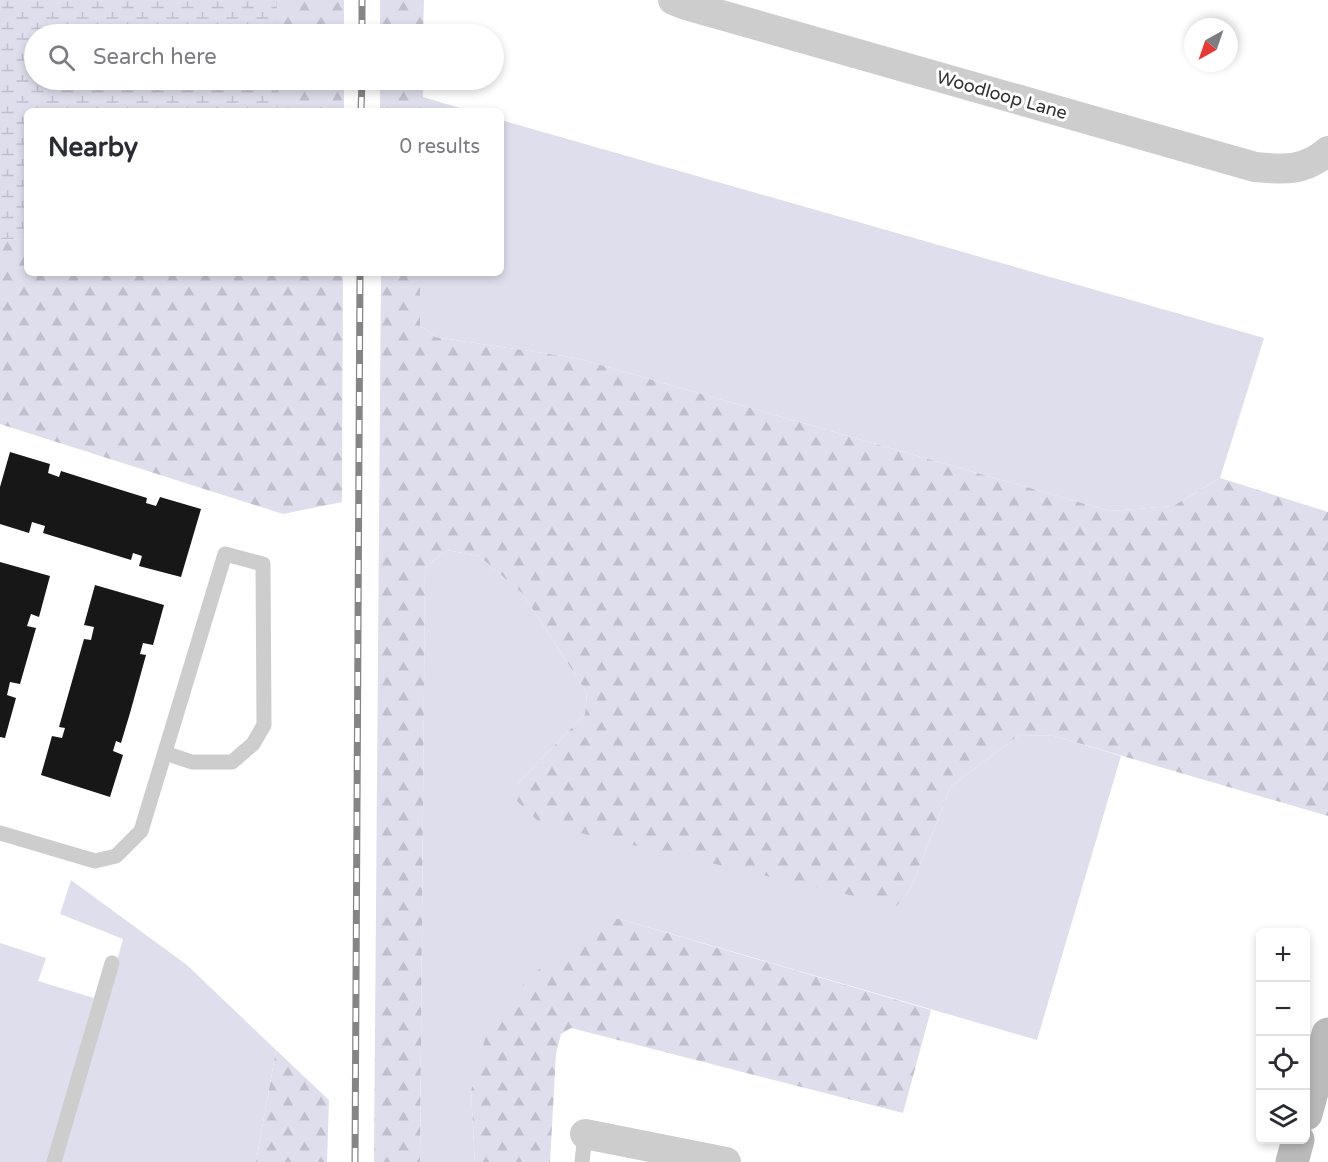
<!DOCTYPE html>
<html lang="en">
<head>
<meta charset="utf-8">
<style>
  :root { --surface:#fff; --page:#f2f2f3; --text:#2b2b33; --muted:#7c7c81; --line:#e1e1e2 }
  body { margin:0; font-family:"Varela Round",sans-serif; background:var(--page); color:var(--text) }
  .controls { position:absolute; right:18px; bottom:18px; display:grid; overflow:hidden; border-radius:9px; box-shadow:0 3px 9px #0003 }
  .controls button { width:54px; height:54px; display:grid; place-items:center; padding:0; border:0; border-bottom:2px solid var(--line); background:var(--surface); color:var(--text); font:30px sans-serif }
  .compass { position:absolute; left:1184px; top:18px; width:54px; height:54px; border-radius:50%; background:var(--surface); box-shadow:0 3px 9px #0003; rotate:220deg }
  .list { margin:0; padding:0; list-style:none }
  h2 { display:flex; justify-content:space-between; align-items:center; height:78px; margin:0; padding:0 24px; font-size:26px }
  h2 small { font-size:20px; font-weight:400; color:var(--muted) }
  .icon { flex:none; width:33px; height:33px; fill:none; stroke:currentColor; stroke-width:2; stroke-linecap:round; stroke-linejoin:round }
  .map { position:relative; flex:none; width:1328px; height:1162px; overflow:hidden }
  .search { position:absolute; background:var(--surface); box-shadow:0 3px 9px #0003; left:24px; top:24px; width:480px; height:66px; display:flex; align-items:center; gap:15px; box-sizing:border-box; padding:0 21px; border-radius:33px; color:var(--muted); font-size:22px }
  .panel { position:absolute; background:var(--surface); box-shadow:0 3px 9px #0003; left:24px; top:108px; width:480px; height:168px; border-radius:9px }
  .map>svg:first-child { display:block }
</style>
</head>
<body>
<div class="map">
<svg width="1328" height="1162" viewBox="0 0 1328 1162">
  <defs>
    <pattern id="forest-firs" width="22" height="20" patternUnits="userSpaceOnUse" patternTransform="scale(1.5)"><rect width="22" height="20" fill="#dfdeed"/><path d="M5 1l3.5 6h-7zM16 11l3.5 6h-7z" fill="#c0bfcc"/></pattern>
    <pattern id="wetland-marsh" width="20" height="14" patternUnits="userSpaceOnUse" patternTransform="scale(1.5)"><rect width="20" height="14" fill="#dfdeed"/><path d="M1 5h8M5 5V1M11 12h8M15 12V8" fill="none" stroke="#c0bfcc"/></pattern>
  </defs>
  <rect width="100%" height="100%" fill="#fff"/>
  <g fill="#dfdeed">
    <polygon points="423,97 470,111 423,111"/>
    <polygon points="501,120 1264,338 1220,478 1173,506 1110,511 576,358 435,337 420,325 420,273 501,273"/>
    <polygon points="446,550 479,556 523,594 587,693 585,714 518,783 897,906 910,890 951,786 1019,735 1054,736 1121,756 1037,1040 620,919 471,1091 475,1162 420,1162 425,568"/>
    <polygon points="71,880 187,965 276,1050 256,1162 61,1162 123,939 60,914"/>
    <polygon points="0,943 46,958 38,981 94,998 48,1162 0,1162"/>
  </g>
  <g fill="url(#forest-firs)">
    <rect x="277" y="0" width="67" height="34"/>
    <polygon points="380,0 424,0 423,34 380,34"/>
    <rect x="278" y="80" width="66" height="31"/>
    <rect x="380" y="80" width="43" height="31"/>
    <polygon points="27,237 27,273 343,273 342,502 283,514 0,424 0,239 20,240"/>
    <polygon points="381,273 420,273 420,325 435,337 576,358 1110,511 1173,506 1220,478 1328,512 1328,816 1054,736 1019,735 951,786 910,890 897,906 541,824 517,801 518,783 585,714 587,693 523,594 479,556 446,550 425,568 420,1162 374,1162"/>
    <polygon points="606,919 620,919 931,1010 903,1113 571,1028 561,1034 556,1054 550,1162 475,1162 471,1091 487,1031 530,976"/>
    <polygon points="276,1050 329,1100 327,1162 256,1162"/>
  </g>
  <polygon fill="url(#wetland-marsh)" points="0,0 277,0 277,34 34,34 34,80 278,80 278,111 27,111 27,237 20,240 0,239"/>
  <g fill="#171717">
    <polygon points="10,452 50,464 48,473 59,477 61,471 118,489 147,498 146,503 156,506 160,497 201,509 181,577 139,566 142,556 133,553 131,560 43,533 45,526 32,522 29,533 0,524 0,487"/>
    <polygon points="0,562 50,576 39,617 31,614 27,626 36,628 20,684 10,682 7,695 16,698 5,738 0,737"/>
    <polygon points="95,585 164,605 153,645 143,643 140,654 146,655 130,713 121,743 116,741 113,751 123,755 110,797 41,775 52,736 62,738 65,728 59,727 84,639 91,640 94,627 84,625"/>
  </g>
  <g fill="none" stroke-linecap="round" stroke-linejoin="round">
    <g stroke="#cdcdcd" stroke-width="15">
      <polyline points="0,833 95,861 116,856 141,831 225,554 263,564 264,725 253,744 232,762 192,762 165,753"/>
      <polyline points="54,1162 112,963"/>
      <polyline points="582,1162 585,1134"/>
    </g>
    <g stroke="#cdcdcd" stroke-width="30">
      <path d="M673 0 686 5 1255 167C1285 170 1305 171 1328 151"/>
      <polyline points="585,1134 726,1162"/>
    </g>
    <g stroke="#bababa" stroke-width="33">
      <polyline points="1306,1114 1328,1034"/>
      <polyline points="1292,1162 1298,1140"/>
    </g>
    <g stroke="#858585" stroke-width="7">
      <g id="rail">
        <polyline points="362,34 362,0"/>
        <polyline points="361,111 362,80"/>
        <polyline points="355,1162 360,273"/>
      </g>
    </g>
    <use href="#rail" stroke="#fff" stroke-width="4.5" stroke-dasharray="14" stroke-linecap="butt"/>
  </g>
  <g text-anchor="middle" dominant-baseline="central" stroke-width="6" stroke-linejoin="round" paint-order="stroke">
    <g font-size="18" fill="#303030" stroke="#fff">
      <text transform="translate(1002 95) rotate(16)">Woodloop Lane</text>
    </g>
  </g>
</svg>
<div class="controls">
<button>+</button>
<button>−</button>
<button><svg class="icon" aria-label="locate" viewBox="0 0 24 24"><circle cx="12" cy="12" r="6"/><path d="M12 2v4M12 18v4M2 12h4M18 12h4"/></svg></button>
<button><svg class="icon" aria-label="layers" viewBox="0 0 24 24"><path d="M12 4l9 5-9 5-9-5zM3 14l9 5 9-5"/></svg></button>
</div>
<svg class="compass" viewBox="-18 -18 36 36"><path d="M0-13l5 13h-10z" fill="#e53935"/><path d="M0 13l5-13h-10z" fill="#7c7c81"/></svg>
<div class="search"><svg class="icon" aria-label="search" viewBox="0 0 24 24"><circle cx="10" cy="10" r="6"/><path d="M15 15l6 6"/></svg>Search here</div>
<section class="panel">
<h2>Nearby<small>0 results</small></h2>
<ul class="list">
</ul>
</section>
</div>
</body>
</html>
